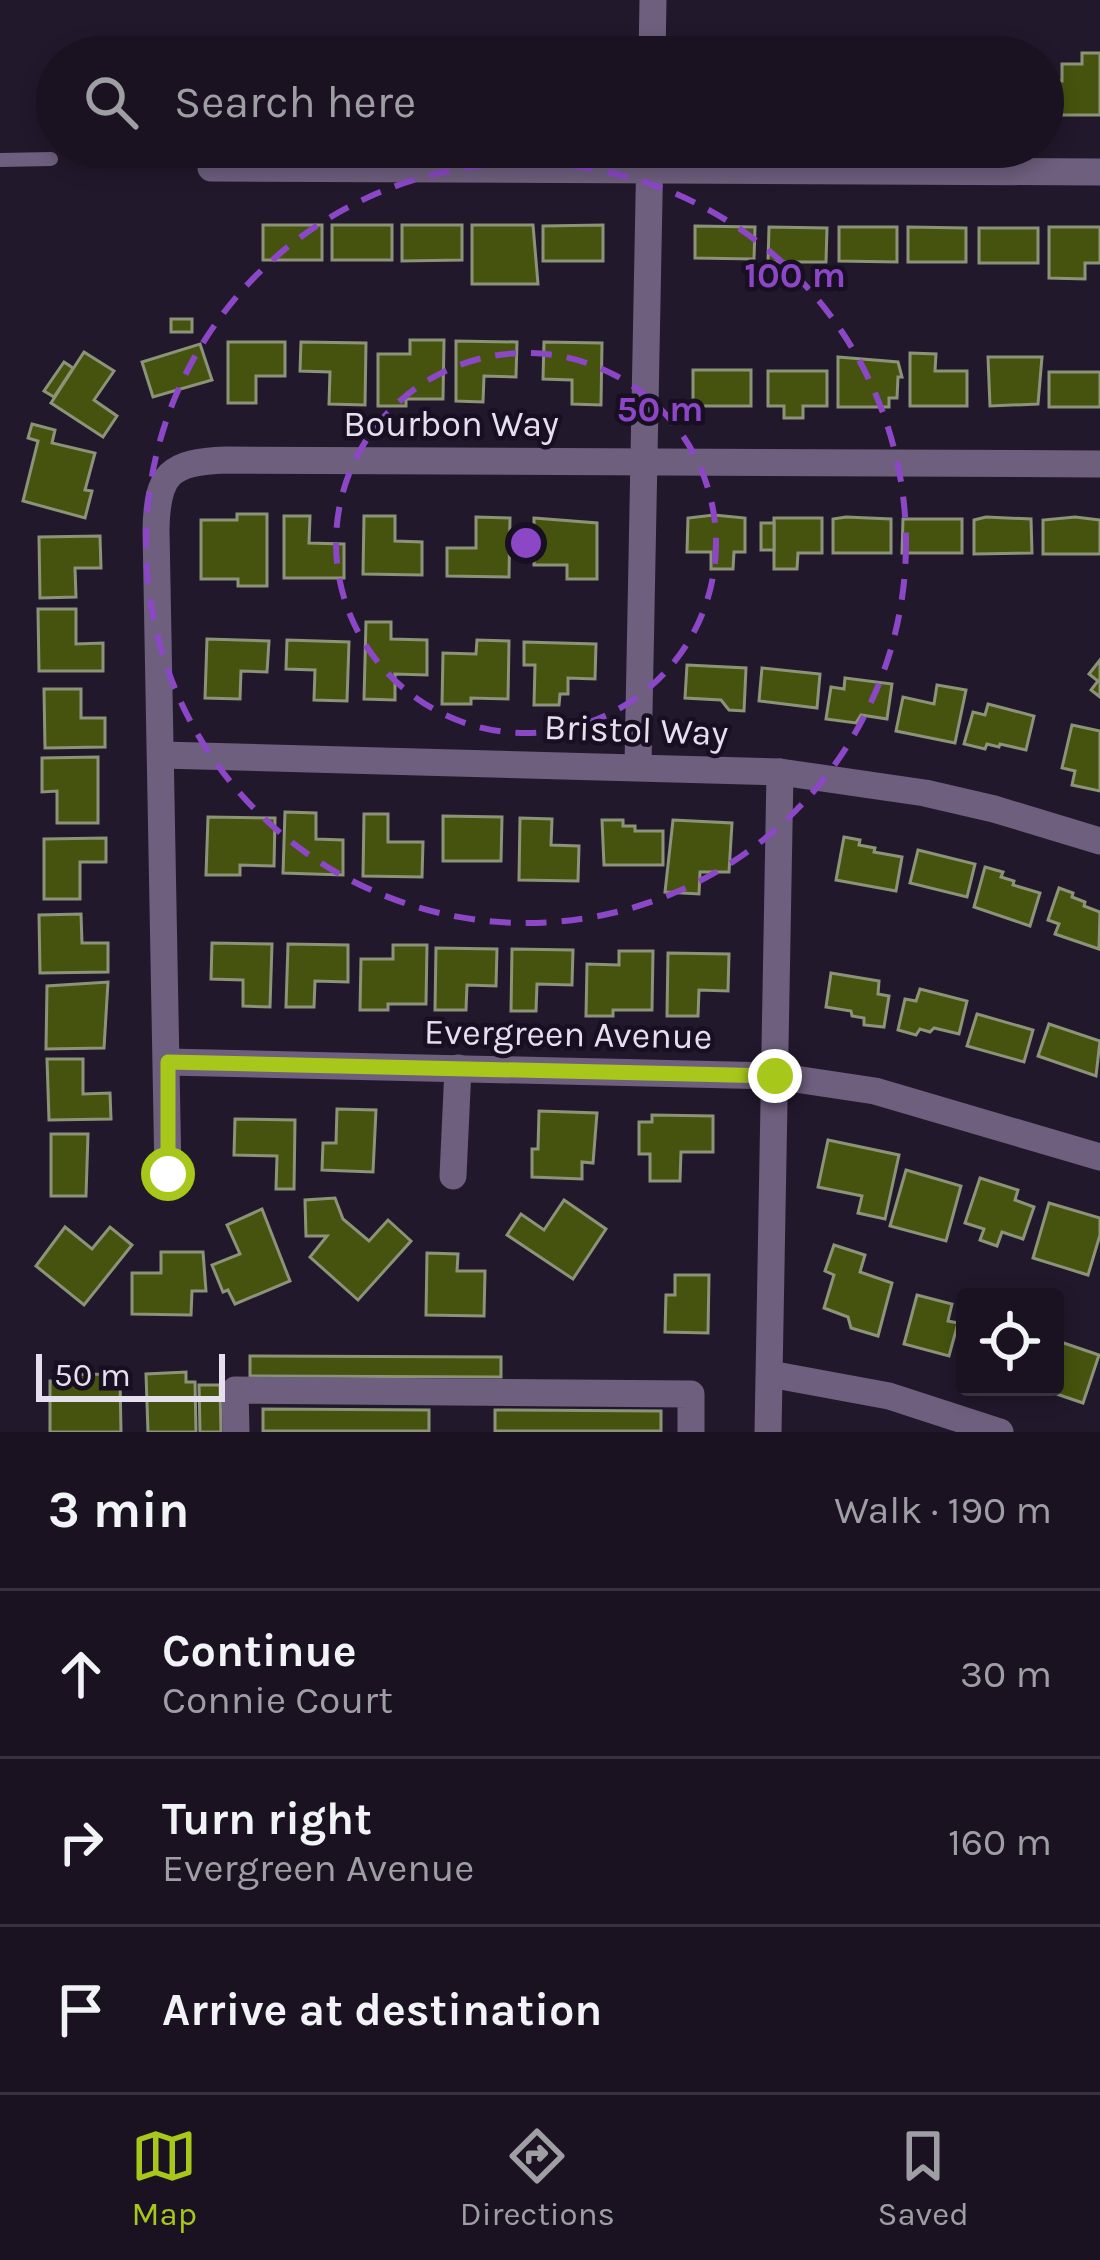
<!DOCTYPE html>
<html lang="en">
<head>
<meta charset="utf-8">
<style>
  :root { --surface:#1a1221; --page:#231b2a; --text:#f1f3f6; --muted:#9f9ea5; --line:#38323f; --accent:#a8c71b }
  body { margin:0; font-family:Karla,sans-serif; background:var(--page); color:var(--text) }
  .controls { position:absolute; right:36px; bottom:36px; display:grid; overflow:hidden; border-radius:12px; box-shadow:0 6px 18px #0003 }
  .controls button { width:108px; height:108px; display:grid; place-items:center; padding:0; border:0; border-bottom:3px solid var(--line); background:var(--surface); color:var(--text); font:60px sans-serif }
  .scale { position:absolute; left:36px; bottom:30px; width:189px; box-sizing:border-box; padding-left:12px; border:6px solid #e6e0ee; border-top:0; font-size:33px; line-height:42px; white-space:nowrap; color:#e6e0ee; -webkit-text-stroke:9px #190f22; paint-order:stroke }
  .stop { position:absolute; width:36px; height:36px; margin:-27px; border:9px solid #a8c71b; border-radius:50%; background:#fff }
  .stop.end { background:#a8c71b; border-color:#fff; box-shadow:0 3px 12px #0008 }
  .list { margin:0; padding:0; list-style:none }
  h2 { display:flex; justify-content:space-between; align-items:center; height:156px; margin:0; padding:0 48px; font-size:51px }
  h2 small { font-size:39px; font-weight:400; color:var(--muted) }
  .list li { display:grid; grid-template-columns:78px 1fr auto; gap:36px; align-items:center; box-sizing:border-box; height:168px; padding:0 48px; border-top:3px solid var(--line) }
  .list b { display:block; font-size:45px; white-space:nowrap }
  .list p { margin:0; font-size:39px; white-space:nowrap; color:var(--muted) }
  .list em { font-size:39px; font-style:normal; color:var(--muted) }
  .icon { flex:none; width:66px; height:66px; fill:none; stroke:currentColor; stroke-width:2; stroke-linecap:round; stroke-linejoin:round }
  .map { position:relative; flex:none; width:1100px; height:1432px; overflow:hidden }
  .search { position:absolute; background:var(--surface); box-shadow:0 6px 18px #0003; left:36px; right:36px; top:36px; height:132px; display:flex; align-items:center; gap:30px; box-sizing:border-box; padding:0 42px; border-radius:66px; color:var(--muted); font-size:45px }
  .sheet { height:660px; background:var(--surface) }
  nav { display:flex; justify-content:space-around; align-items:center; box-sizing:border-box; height:168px; border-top:3px solid var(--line); background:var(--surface); font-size:33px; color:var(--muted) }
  nav a { display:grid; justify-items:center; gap:6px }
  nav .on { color:var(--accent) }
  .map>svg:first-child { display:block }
</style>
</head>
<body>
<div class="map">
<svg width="1100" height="1432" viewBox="0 0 1100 1432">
  <rect width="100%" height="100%" fill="#22182c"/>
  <g fill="#46530e" stroke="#8c9379" stroke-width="3">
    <polygon points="160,45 164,57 129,57 129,56"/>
    <polygon points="349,50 374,50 374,56 396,57 349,57"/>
    <polygon points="1082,53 1100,53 1100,115 1054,115 1054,81 1062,81 1062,64 1082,64"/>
    <rect x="263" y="225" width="59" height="35"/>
    <rect x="332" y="225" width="60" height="35"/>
    <polygon points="402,225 462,225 462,260 402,261"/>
    <polygon points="472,225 533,225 538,284 472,284"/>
    <polygon points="603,225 603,261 543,261 543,226"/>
    <polygon points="695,226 755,227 754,259 695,258"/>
    <polygon points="769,227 827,228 826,262 768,262"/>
    <polygon points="839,227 897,227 897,262 839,261"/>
    <polygon points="908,227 966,228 966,262 908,262"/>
    <polygon points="1049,227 1100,227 1100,263 1085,263 1085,279 1049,278"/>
    <rect x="979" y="228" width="59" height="35"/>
    <rect x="171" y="319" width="21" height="13"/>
    <polygon points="410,340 444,340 443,399 406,399 406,406 378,406 378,354 410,354"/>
    <polygon points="456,341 517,342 516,377 484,376 483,402 456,401"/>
    <polygon points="228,342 285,342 285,376 256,376 256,403 228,403"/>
    <polygon points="301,342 366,343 365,405 329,404 330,372 300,371"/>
    <polygon points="544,342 602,343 601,405 572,404 572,380 543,379"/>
    <polygon points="200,344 212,380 153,397 142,362"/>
    <polygon points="84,352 114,371 94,400 117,416 103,437 51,403"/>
    <polygon points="910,353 936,354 935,371 967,371 967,406 910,406"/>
    <polygon points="838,357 898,362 902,377 898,377 897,398 889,398 889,407 838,407"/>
    <polygon points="988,357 1042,357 1038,404 990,406"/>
    <polygon points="64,362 73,368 54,397 44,391"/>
    <rect x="693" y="370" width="58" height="36"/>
    <polygon points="768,371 827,371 827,406 803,406 803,418 784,418 784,406 768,406"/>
    <rect x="1049" y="372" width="51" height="35"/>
    <polygon points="32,424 55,430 52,443 95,453 85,490 92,491 85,518 23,501 38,441 28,438"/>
    <polygon points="237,514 267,514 267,586 238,586 238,579 201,579 201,520 237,520"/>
    <polygon points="714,515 745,518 745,552 734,552 733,569 711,569 711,552 687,552 688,518"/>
    <polygon points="284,516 310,516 309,543 344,544 344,578 284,578"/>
    <polygon points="364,516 395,516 395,541 422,542 422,575 363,574"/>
    <polygon points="476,517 510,518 509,577 447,576 447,548 476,548"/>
    <polygon points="846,517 891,519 891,553 833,553 833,519"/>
    <polygon points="986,517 1031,519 1032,553 974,554 974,520"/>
    <polygon points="1075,517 1100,520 1100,554 1043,554 1043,520"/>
    <polygon points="534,518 597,523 597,579 567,579 567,565 534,565"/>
    <polygon points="774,518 822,518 822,553 798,553 797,569 774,569"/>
    <polygon points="903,519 962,519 962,553 902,553"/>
    <rect x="761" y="523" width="13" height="27"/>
    <polygon points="100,536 101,568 75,568 76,597 40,598 39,537"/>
    <polygon points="38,609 76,609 76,644 103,643 103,671 39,671"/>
    <polygon points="366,622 391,622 391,639 427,640 427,675 395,674 395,700 364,699"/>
    <polygon points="207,639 269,641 267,672 241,671 240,699 205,698"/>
    <polygon points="287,640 349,642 347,701 314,700 315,670 286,669"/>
    <polygon points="477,640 509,641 508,699 471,698 471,704 442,704 443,653 476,654"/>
    <polygon points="524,642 596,644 595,679 568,678 568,694 560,694 559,705 534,705 535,665 524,665"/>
    <polygon points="1100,660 1100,697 1091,690 1098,681 1089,674"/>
    <polygon points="687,665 746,668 744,711 729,710 721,700 685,698"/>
    <polygon points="762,668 820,674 817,708 759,701"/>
    <polygon points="845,678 892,684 887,719 861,715 856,723 826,719 831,687 844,689"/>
    <polygon points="937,685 966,690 955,743 896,731 903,697 934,704"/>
    <polygon points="44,689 81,689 81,718 105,718 105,747 45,748"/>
    <polygon points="988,704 1034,716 1026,750 1000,744 999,747 987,744 985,749 964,744 973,712 985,715"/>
    <polygon points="1072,725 1100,731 1100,791 1072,785 1075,771 1062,768"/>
    <polygon points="98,757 98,823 57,823 57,791 42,792 42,758"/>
    <polygon points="285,812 316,813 316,839 343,840 343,875 283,873"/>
    <polygon points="364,814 388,814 388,842 423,842 422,877 363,876"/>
    <polygon points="443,816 502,817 501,861 443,861"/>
    <polygon points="208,817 275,818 274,866 240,865 240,875 206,875"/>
    <polygon points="520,818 552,819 551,845 579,846 578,881 519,880"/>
    <polygon points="602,820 623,820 623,826 635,826 635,831 663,831 663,865 604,865"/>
    <polygon points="673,820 732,823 729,872 700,872 699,894 665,892"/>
    <polygon points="844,837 860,840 859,845 875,848 874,852 902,857 896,891 836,880"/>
    <polygon points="106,838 106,862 80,862 80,899 44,899 44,839"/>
    <polygon points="918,850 975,864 967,897 910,883"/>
    <polygon points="985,867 1003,872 1001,877 1014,881 1013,885 1040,893 1030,926 974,907"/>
    <polygon points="1059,888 1073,893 1072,897 1085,902 1084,906 1100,912 1099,949 1055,934 1059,924 1048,920"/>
    <polygon points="81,914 82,943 108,943 108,972 40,973 39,915"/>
    <polygon points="212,943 272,944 270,1007 243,1006 243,980 211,979"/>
    <polygon points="288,944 348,945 348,982 315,981 314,1007 286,1007"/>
    <polygon points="393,945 427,945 426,1004 388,1004 388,1010 360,1010 361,959 393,959"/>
    <polygon points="436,948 497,949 496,986 467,985 466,1010 435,1010"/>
    <polygon points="512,949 573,950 572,985 537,984 536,1011 511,1011"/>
    <polygon points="619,951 653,951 652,1010 613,1010 613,1016 586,1016 587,964 619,965"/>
    <polygon points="668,953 729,954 728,991 699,990 698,1016 667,1016"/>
    <polygon points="831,973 879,981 878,994 889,996 884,1027 864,1025 864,1018 852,1016 851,1011 826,1007"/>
    <polygon points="108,982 104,1048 46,1049 47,986"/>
    <polygon points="920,989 967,1001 959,1034 934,1028 930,1032 920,1029 916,1035 898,1030 905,999 916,1001"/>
    <polygon points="977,1014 1033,1030 1024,1062 967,1046"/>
    <polygon points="1049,1024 1100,1041 1096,1076 1038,1056"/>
    <polygon points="47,1059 83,1059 83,1094 110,1093 111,1119 49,1120"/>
    <polygon points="337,1109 376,1110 373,1172 322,1170 323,1143 336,1143"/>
    <polygon points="539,1111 597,1113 593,1163 582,1162 582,1179 532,1177 532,1149 538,1149"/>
    <polygon points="652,1115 713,1116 713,1152 681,1152 680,1181 650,1181 650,1154 639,1154 639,1122 652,1122"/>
    <polygon points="235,1119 295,1120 294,1189 276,1189 277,1156 234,1155"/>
    <polygon points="51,1134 88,1134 86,1196 51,1196"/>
    <polygon points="828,1140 899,1155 885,1219 858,1213 862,1196 818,1187"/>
    <polygon points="906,1170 961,1186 946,1241 890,1226"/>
    <polygon points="980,1178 1018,1190 1015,1200 1034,1207 1023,1239 1002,1232 997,1246 980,1240 984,1229 965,1223"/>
    <polygon points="335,1198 343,1219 369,1241 388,1220 411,1241 358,1300 310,1257 327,1236 306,1236 305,1200"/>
    <polygon points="564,1200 606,1229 573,1279 507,1235 521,1214 544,1230"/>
    <polygon points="1049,1203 1100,1218 1100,1235 1088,1275 1033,1258"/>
    <polygon points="262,1209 290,1281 235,1304 228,1290 223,1292 212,1265 240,1254 227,1225"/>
    <polygon points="65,1227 92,1249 110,1227 132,1245 84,1305 36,1266"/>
    <polygon points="834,1245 865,1255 860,1272 892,1283 878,1336 851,1328 848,1317 824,1308 834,1275 825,1271"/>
    <polygon points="161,1252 203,1252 206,1291 192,1291 191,1315 132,1314 132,1273 161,1273"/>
    <polygon points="427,1253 458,1254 457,1271 485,1271 484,1316 426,1315"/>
    <polygon points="675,1275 709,1275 708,1333 665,1332 666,1295 675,1295"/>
    <polygon points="917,1295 952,1304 948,1321 958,1323 949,1356 904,1344"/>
    <polygon points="1055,1340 1099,1355 1083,1403 1036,1387 1055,1387"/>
    <polygon points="250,1356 501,1357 501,1377 250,1376"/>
    <polygon points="186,1372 186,1382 195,1382 196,1432 148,1432 146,1374"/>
    <polygon points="112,1374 112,1380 120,1379 121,1432 50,1432 50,1381 57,1381 57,1375"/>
    <polygon points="199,1385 220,1385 221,1432 200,1432"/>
    <polygon points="263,1409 429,1410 429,1431 263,1431"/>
    <polygon points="495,1410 661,1411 661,1431 495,1431"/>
  </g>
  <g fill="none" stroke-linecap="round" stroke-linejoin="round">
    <polyline stroke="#6e5f7e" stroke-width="14" points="0,160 51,159"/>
    <g stroke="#6e5f7e" stroke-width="27">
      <polyline points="652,57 653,0"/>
      <polyline points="211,168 1100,172"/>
      <polyline points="162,755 780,772 925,793 994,809 1100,841"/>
      <polyline points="638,765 650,147"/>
      <polyline points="168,1062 775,1076 875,1091 1100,1157"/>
      <path d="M168 1174 156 530C157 473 170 462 226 460L1100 464"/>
      <polyline points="453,1176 458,1068"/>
      <polyline points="770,1374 889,1396 1000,1432"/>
      <polyline points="236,1432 235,1390 691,1394 691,1432"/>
      <polyline points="768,1432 780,772"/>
    </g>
  </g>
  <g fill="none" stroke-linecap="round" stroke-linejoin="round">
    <polyline stroke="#a8c71b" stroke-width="15" points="168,1174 168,1062 775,1076"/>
  </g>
  <g fill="none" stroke="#8b47c6" stroke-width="6" stroke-dasharray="21 15">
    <circle cx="526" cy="543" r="190"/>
    <circle cx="526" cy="543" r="380"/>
  </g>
  <g text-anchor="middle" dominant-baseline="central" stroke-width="9" stroke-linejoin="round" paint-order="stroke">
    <g font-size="36" fill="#e6e0ee" stroke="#190f22">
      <text x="451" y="424">Bourbon Way</text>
      <text transform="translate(636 730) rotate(2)">Bristol Way</text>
      <text transform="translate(568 1034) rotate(1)">Evergreen Avenue</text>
    </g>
  </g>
  <circle cx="526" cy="543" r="18" fill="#8b47c6" stroke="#190f22" stroke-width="6"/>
  <g font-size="36" text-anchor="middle" font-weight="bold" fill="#8b47c6" stroke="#190f22" stroke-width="9" stroke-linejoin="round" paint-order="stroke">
    <text x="795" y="287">100 m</text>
    <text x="660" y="421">50 m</text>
  </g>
</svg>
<div class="controls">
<button><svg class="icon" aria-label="locate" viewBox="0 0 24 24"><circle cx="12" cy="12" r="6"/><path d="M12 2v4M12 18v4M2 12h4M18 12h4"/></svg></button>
</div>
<div class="scale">50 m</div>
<div class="stop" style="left:168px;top:1174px"></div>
<div class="stop end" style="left:775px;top:1076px"></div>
<div class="search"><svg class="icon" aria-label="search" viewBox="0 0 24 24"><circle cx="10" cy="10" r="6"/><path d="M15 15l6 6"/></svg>Search here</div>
</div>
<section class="sheet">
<h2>3 min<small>Walk · 190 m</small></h2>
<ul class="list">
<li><svg class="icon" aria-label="ahead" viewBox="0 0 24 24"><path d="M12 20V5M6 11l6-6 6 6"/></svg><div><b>Continue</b><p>Connie Court</p></div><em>30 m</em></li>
<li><svg class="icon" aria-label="right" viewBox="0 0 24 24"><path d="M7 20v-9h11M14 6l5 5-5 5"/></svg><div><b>Turn right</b><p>Evergreen Avenue</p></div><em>160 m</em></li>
<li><svg class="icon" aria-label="arrive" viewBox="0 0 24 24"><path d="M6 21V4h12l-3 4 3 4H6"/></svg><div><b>Arrive at destination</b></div></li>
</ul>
</section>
<nav>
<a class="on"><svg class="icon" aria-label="map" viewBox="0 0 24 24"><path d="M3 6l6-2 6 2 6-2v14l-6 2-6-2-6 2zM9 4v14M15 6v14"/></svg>Map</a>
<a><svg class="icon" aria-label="directions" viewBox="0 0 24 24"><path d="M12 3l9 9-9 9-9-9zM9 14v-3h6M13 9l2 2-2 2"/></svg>Directions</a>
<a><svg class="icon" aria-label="saved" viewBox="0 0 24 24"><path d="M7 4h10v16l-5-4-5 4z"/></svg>Saved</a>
</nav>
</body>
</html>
